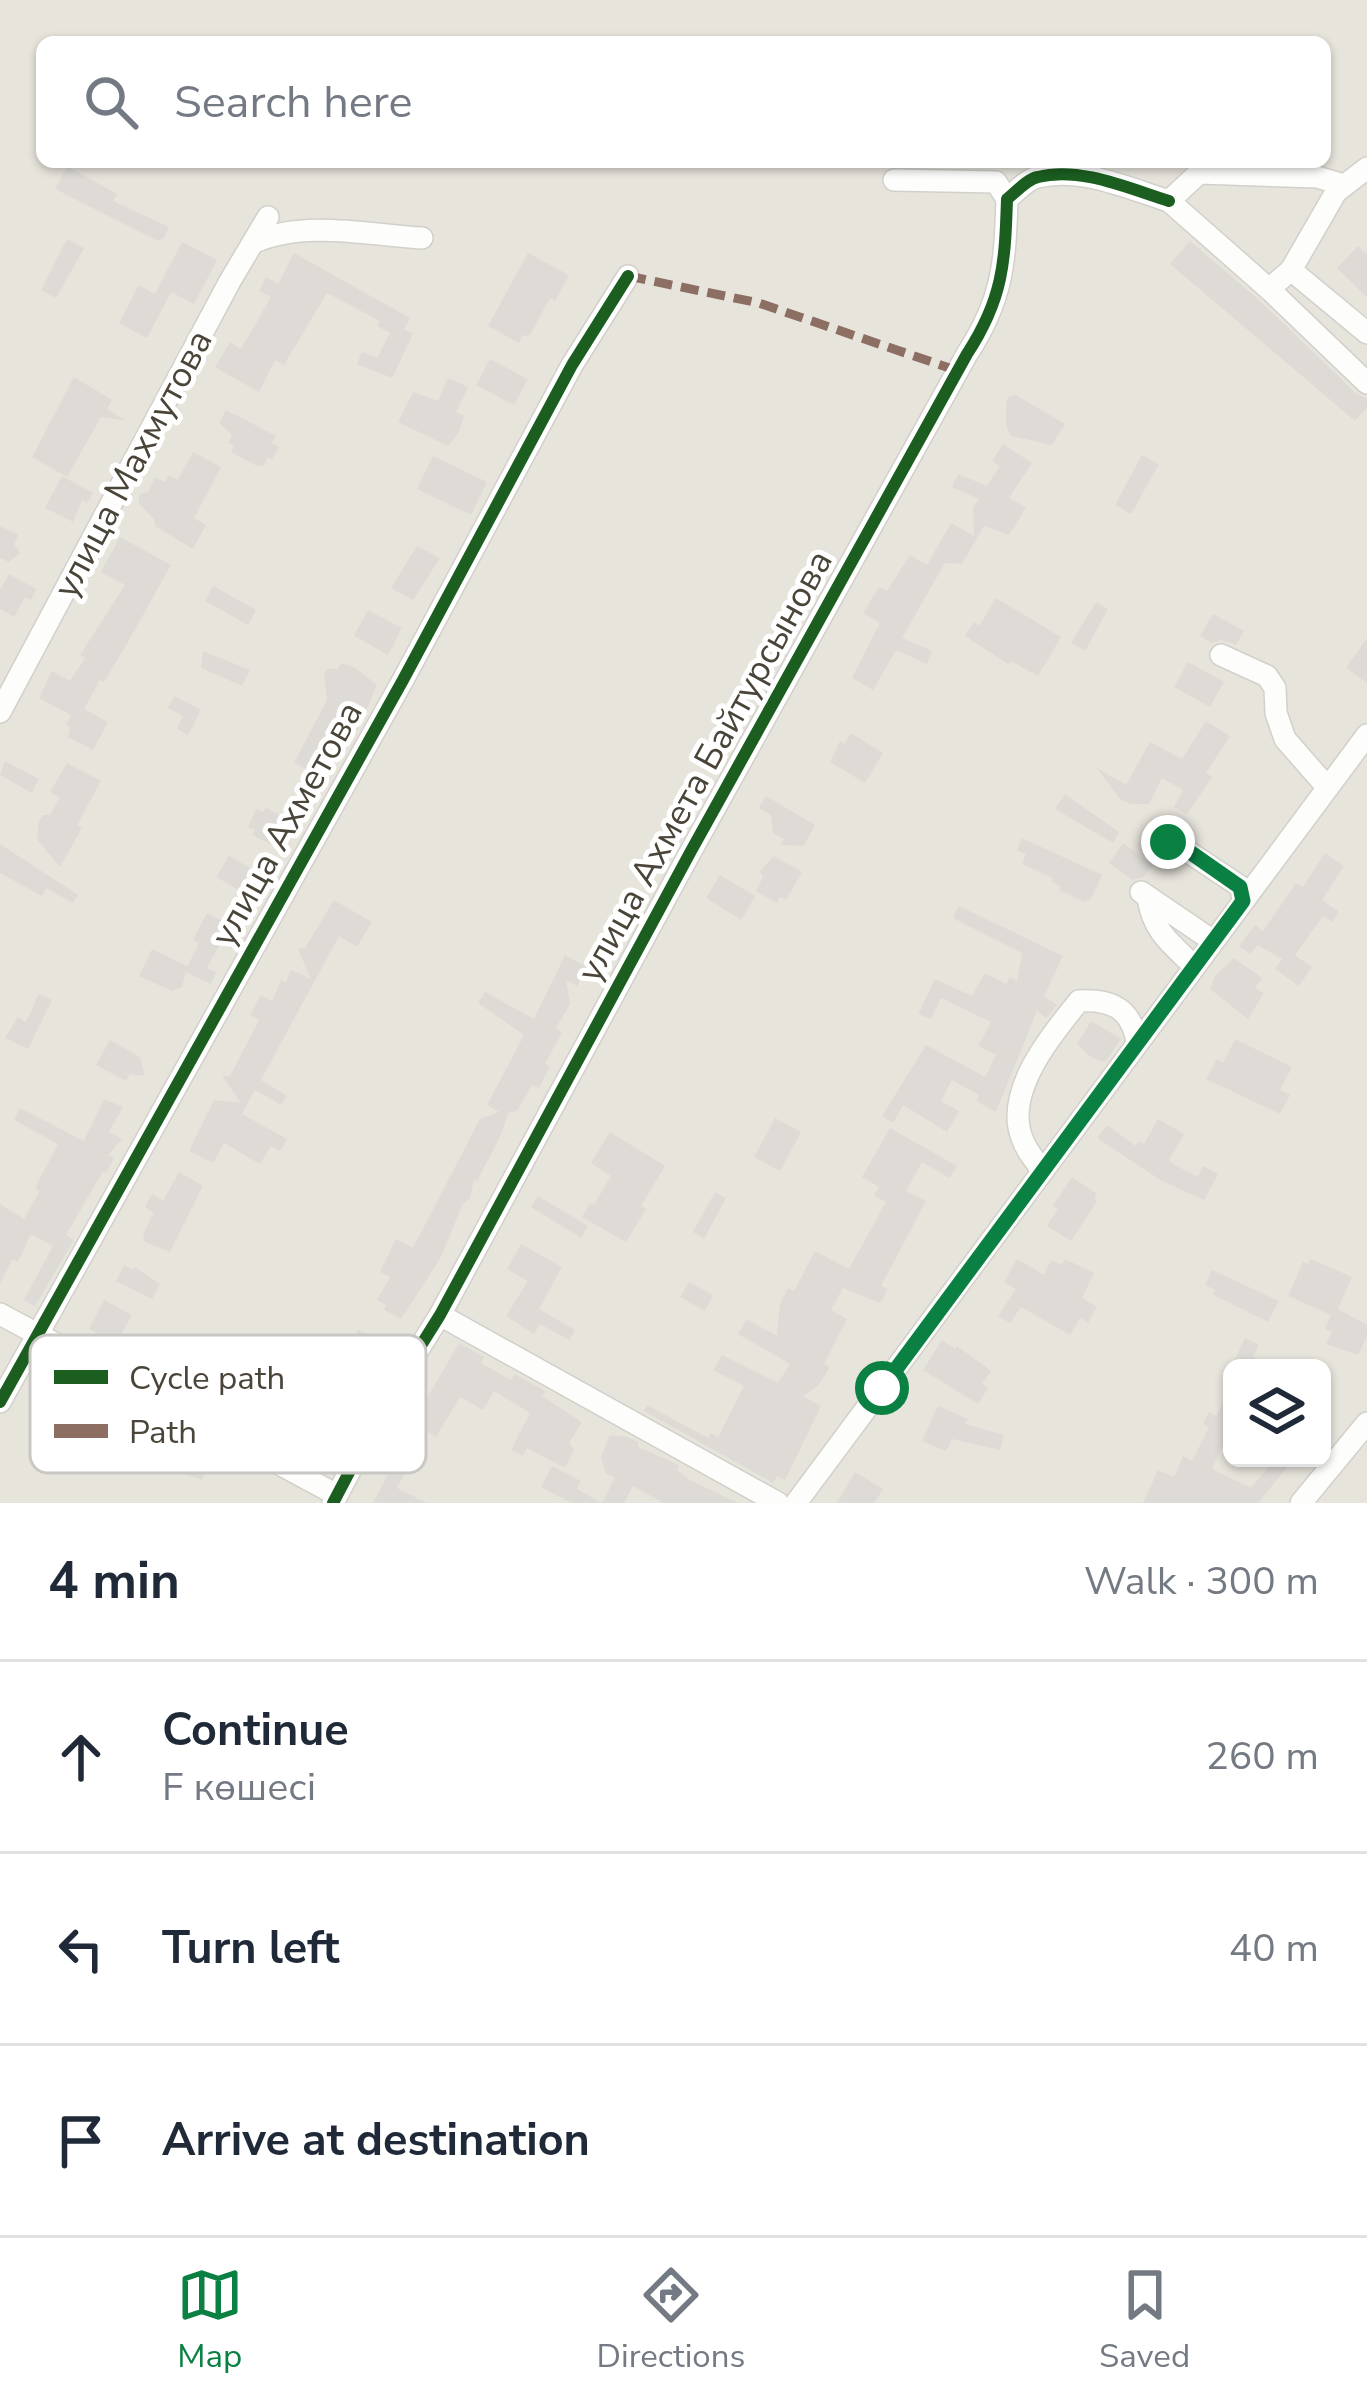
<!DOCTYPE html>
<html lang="en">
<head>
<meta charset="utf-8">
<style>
  :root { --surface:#fff; --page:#f2f2f3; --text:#1f2937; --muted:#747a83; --line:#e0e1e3; --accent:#0b8043 }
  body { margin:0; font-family:"Nunito Sans",sans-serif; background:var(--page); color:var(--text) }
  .controls { position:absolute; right:36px; bottom:36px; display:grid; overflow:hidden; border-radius:18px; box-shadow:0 3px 9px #0004 }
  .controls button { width:108px; height:108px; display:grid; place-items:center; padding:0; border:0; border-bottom:3px solid var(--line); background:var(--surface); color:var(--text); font:60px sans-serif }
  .stop { position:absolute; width:36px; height:36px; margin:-27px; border:9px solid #0b8043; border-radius:50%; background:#fff }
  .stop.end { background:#0b8043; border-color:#fff; box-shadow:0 3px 12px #0008 }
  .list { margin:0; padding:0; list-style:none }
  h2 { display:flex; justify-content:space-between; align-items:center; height:156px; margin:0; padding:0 48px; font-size:51px }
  h2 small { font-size:39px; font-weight:400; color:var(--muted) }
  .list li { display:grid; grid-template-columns:78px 1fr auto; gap:36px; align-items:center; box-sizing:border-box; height:192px; padding:0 48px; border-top:3px solid var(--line) }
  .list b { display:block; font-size:45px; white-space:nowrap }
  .list p { margin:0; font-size:39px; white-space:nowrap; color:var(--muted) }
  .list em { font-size:39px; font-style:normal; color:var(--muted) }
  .icon { flex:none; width:66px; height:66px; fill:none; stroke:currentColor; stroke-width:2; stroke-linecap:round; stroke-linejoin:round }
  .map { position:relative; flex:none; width:1367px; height:1503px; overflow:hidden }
  .search { position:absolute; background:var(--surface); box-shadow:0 3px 9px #0004; left:36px; right:36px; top:36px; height:132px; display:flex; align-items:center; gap:30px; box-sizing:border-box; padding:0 42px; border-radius:18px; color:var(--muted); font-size:45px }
  .sheet { height:732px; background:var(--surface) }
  nav { display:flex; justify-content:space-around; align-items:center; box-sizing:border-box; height:168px; border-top:3px solid var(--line); background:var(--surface); font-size:33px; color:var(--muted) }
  nav a { display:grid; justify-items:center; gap:6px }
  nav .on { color:var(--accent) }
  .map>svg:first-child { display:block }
</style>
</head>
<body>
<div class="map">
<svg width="1367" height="1503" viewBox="0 0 1367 1503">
  <rect width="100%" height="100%" fill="#f4f2ee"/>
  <path fill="#e7e4dc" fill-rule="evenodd" d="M0 0H1367V1503H0ZM42 42H1325V162H42ZM1232 1368H1322V1458H1232Z"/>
  <g fill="#dedbd6">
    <polygon points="67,166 117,194 113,201 169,227 164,238 158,241 55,189"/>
    <polygon points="67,239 84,248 56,298 41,290"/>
    <polygon points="1190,241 1259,300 1357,394 1367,398 1367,408 1355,421 1170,264"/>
    <polygon points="182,242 217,260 194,304 171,292 147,338 119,323 139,285 155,294"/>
    <polygon points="1358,246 1367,254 1367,297 1337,268"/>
    <polygon points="294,253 410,318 404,329 413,334 392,378 357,364 362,352 377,358 390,333 377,326 380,321 327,293 284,365 275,360 259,392 215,367 230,342 241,349 271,297 259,291 266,277 278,284"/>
    <polygon points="528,253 569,275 555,301 550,298 530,335 522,336 519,343 488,326"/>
    <polygon points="490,359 528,379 514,405 476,385"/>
    <polygon points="74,377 112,400 107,409 127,421 101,417 67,477 32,457"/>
    <polygon points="448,378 468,387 456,412 464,416 459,432 448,446 398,422 413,392 438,401"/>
    <polygon points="1016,395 1065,424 1052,445 1011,436 1006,425 1006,403 1009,396"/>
    <polygon points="226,410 276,436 272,443 279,447 272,460 268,457 263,466 255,465 231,452 234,446 228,443 232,435 219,423"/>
    <polygon points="1003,444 1032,463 1009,498 1026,508 1009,535 984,526 962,564 945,563 902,638 932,651 927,664 896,650 873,690 852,678 880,623 863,613 879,587 887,591 910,555 927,565 951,523 974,536 973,507 979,499 952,487 958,474 987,486 1000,466 992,461"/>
    <polygon points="193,452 221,467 194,518 206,525 193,549 155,526 154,519 139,504 139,494 148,492 155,477 165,482 169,475 178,480"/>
    <polygon points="1142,455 1159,464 1131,514 1115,505"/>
    <polygon points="433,456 487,482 471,515 417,489"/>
    <polygon points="62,476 93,493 87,503 82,500 73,522 45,508"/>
    <polygon points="0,526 18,535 14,544 20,553 9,562 0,558"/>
    <polygon points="120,537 171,565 129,640 104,682 100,680 84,709 108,722 93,750 68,737 70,727 66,725 71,715 39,698 52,671 70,681 85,658 80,655 125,585 101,572"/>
    <polygon points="417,546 440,558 413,600 391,588"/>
    <polygon points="9,574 36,589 31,600 25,597 14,617 0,609 0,590"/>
    <polygon points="213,586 256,610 248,625 205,601"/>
    <polygon points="996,598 1061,637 1038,676 1011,661 1008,664 965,636 974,622 979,626"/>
    <polygon points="1096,602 1108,609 1085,651 1071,643"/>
    <polygon points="368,610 402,628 388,655 354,636"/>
    <polygon points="1213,614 1244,631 1236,645 1221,640 1212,643 1200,636"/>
    <polygon points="1367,638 1367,683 1346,668"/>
    <polygon points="203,651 250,670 242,686 201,668"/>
    <polygon points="1188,662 1224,682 1210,707 1174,687"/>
    <polygon points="341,663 355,668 377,685 357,731 339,722 319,761 331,767 325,779 294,763 327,700 324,675 327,669 338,669"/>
    <polygon points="174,696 201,710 188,735 177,729 183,716 168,708"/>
    <polygon points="1206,721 1230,736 1206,773 1212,777 1187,814 1174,807 1183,790 1162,778 1149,804 1131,804 1120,799 1097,768 1126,785 1150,742 1182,759"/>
    <polygon points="851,733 883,753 865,783 830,762 840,741 844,744"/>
    <polygon points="5,761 39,779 32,793 0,775"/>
    <polygon points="67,763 101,781 77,825 82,828 60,867 37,839 39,821 43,815 50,815 60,798 50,792"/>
    <polygon points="1065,794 1119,832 1113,843 1055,809"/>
    <polygon points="766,796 815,825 804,846 780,845 784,839 773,833 771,815 759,808"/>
    <polygon points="266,808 292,821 278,848 252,835 255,830 248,827 256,809 263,812"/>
    <polygon points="1022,838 1102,875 1091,899 1085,902 1059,890 1061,886 1051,882 1053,878 1022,864 1026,854 1017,850"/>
    <polygon points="1123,843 1152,865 1143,877 1132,880 1109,863"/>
    <polygon points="0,844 78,895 73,903 46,888 42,896 0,873"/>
    <polygon points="1325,853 1344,866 1322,900 1339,912 1332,922 1323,916 1295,955 1312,967 1299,986 1275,969 1282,959 1258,945 1250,954 1239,946 1255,925 1263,931 1296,883 1303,887"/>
    <polygon points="229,856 262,875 249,896 216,877"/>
    <polygon points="774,856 802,872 786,900 780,897 777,903 756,891 763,877 760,871"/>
    <polygon points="720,875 755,896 741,920 706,898"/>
    <polygon points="334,900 372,922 357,947 339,936 261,1080 287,1096 281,1105 255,1090 242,1114 287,1139 280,1151 271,1146 260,1164 224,1143 213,1163 189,1151 214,1100 241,1103 222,1076 230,1076 259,1020 250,1015 261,995 272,1001 281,980 286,982 291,970 311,979 298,949 305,948"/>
    <polygon points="959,906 1063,956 1044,996 1057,1005 1046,1018 1037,1011 996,1112 976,1101 979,1095 952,1080 941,1101 959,1111 947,1132 903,1105 893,1123 882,1116 926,1045 985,1077 996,1055 978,1046 991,1022 941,998 931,1019 918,1014 935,979 972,996 985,973 1006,984 1010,977 1017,981 1022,953 953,918"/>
    <polygon points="207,913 230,925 207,968 216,972 211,984 186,972 182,987 172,991 139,976 152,949 187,966 186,969 199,943 193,940"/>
    <polygon points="565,955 587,967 577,986 566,980 570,1004 556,1028 562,1032 545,1064 550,1067 539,1088 532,1085 517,1111 508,1113 501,1135 477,1181 474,1179 470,1198 463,1204 440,1259 401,1319 384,1310 386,1305 377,1300 390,1277 380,1272 396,1239 413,1248 480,1119 499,1112 487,1105 524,1035 478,1003 485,992 534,1019"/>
    <polygon points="1234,958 1262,978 1255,988 1264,993 1248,1019 1210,989 1215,976"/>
    <polygon points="39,994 52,1000 28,1049 5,1038 18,1017 26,1022"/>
    <polygon points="1091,1021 1121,1039 1105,1062 1092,1058 1077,1044"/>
    <polygon points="1235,1039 1292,1067 1280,1090 1290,1095 1280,1114 1206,1079 1217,1059 1223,1063"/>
    <polygon points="110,1040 140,1057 145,1076 130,1074 126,1081 96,1065"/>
    <polygon points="104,1099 123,1107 109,1132 122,1139 108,1155 114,1158 106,1173 103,1171 66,1235 74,1240 35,1306 24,1300 53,1246 31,1234 18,1262 12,1259 0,1284 0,1204 24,1219 40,1191 35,1188 58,1144 14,1120 20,1108 84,1141"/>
    <polygon points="775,1118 801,1132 780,1171 754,1157"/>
    <polygon points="1158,1119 1184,1134 1169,1160 1173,1164 1198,1177 1203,1166 1218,1174 1204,1200 1162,1181 1097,1138 1107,1125 1136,1146 1139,1141 1144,1144"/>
    <polygon points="890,1128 957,1166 950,1178 922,1162 906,1191 926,1201 881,1286 888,1289 880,1303 843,1288 831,1310 847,1319 824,1364 830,1367 818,1386 803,1396 821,1406 785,1480 777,1476 773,1483 644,1411 647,1405 708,1438 711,1433 718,1437 744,1386 713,1370 722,1355 778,1383 790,1364 738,1334 747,1319 777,1336 780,1304 788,1288 794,1291 815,1251 849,1269 886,1202 874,1196 879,1187 862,1177"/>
    <polygon points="610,1132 665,1166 641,1206 646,1209 626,1242 582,1217 590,1203 594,1205 611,1176 591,1163"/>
    <polygon points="179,1172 203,1186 170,1252 145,1242 143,1234 154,1213 145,1207 152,1194 163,1201"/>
    <polygon points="1072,1177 1097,1194 1094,1199 1097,1201 1071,1241 1047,1226 1058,1209 1053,1206"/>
    <polygon points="715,1192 726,1198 704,1239 693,1232"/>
    <polygon points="538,1196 588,1226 581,1238 531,1207"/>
    <polygon points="521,1244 562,1267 539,1309 575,1330 569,1340 540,1324 534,1334 506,1316 528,1281 507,1269"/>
    <polygon points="1017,1259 1044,1275 1051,1260 1062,1265 1065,1259 1094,1273 1082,1298 1097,1307 1088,1323 1080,1318 1070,1335 1021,1307 1010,1323 998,1316 1016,1289 1004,1282"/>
    <polygon points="1311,1259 1352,1277 1338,1309 1367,1325 1367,1337 1358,1355 1326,1344 1332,1332 1325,1329 1331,1315 1288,1296 1303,1262 1308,1264"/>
    <polygon points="124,1265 134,1270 135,1267 160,1284 152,1299 116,1281"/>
    <polygon points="1212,1270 1279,1301 1268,1322 1212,1294 1215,1290 1205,1285"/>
    <polygon points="689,1282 713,1295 705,1311 680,1297"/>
    <polygon points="104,1300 132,1315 116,1344 89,1329"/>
    <polygon points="358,1330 387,1344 367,1395 370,1396 348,1438 336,1435 322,1459 298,1444 295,1449 280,1441 300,1407 330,1425 352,1383 329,1372 337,1356 343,1359"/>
    <polygon points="1245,1338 1259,1345 1253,1357 1277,1368 1231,1368"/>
    <polygon points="942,1340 955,1349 957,1346 991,1371 982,1384 988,1388 978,1404 923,1370"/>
    <polygon points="459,1343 484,1357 481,1363 511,1380 515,1374 545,1391 542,1396 582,1422 569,1443 574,1450 565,1468 527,1448 523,1456 511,1450 530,1413 494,1391 483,1410 460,1397 436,1437 412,1424"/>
    <polygon points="1232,1386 1232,1438 1227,1436 1212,1469 1251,1488 1276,1458 1293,1458 1280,1476 1258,1503 1143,1503 1158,1470 1174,1477 1183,1456 1192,1461 1209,1427 1203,1424 1209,1412 1216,1416"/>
    <polygon points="938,1406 968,1419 965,1424 1004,1435 1000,1450 952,1439 946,1451 922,1441"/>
    <polygon points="610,1435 628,1437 638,1442 638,1447 679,1465 677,1470 690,1480 738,1503 664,1503 633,1486 624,1503 572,1503 541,1487 552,1466 581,1481 577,1489 602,1503 615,1477 606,1474 601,1457"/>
    <polygon points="182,1444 212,1460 202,1480 178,1472 180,1468 172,1464"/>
    <polygon points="398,1455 411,1462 397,1488 427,1503 373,1503"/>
    <polygon points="855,1472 883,1489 874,1503 837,1503"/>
  </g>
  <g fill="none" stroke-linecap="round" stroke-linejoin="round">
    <g stroke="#d2d0cb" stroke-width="24">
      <g id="minor">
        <polyline points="1367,168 1336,192 1291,270 1367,333"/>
        <polyline points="894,180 996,182 1007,199"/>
        <path d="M255 242C304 220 370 235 422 238"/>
        <polyline points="1291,270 1269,289 1169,201 1199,173 1317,177 1344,185"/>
        <polyline points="1269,289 1367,383"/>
        <polyline points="1221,655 1267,676 1275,688 1276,713 1285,739 1327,787"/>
        <polyline points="0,712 230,281 268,217"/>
        <polyline points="1168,842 1187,851 1241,887 1243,901"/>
        <polyline points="1141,892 1213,941"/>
        <path d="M1148 898C1153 931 1170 943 1194 966"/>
        <path d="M1043 1171C1035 1161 1026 1150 1022 1138 1004 1092 1051 1035 1079 1001 1111 999 1131 1008 1137 1042"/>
        <polyline points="0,1314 337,1495"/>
        <polyline points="440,1315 778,1503"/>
        <polyline points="0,1402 403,680 572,365 628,276"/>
        <path d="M333 1503 388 1398 440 1315 691 851 967 354C1003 299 1005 263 1007 199 1016 192 1027 179 1038 177 1080 166 1130 189 1169 201"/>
        <polyline points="796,1503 1367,735"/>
        <polyline points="1301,1503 1367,1423"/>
      </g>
    </g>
    <use href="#minor" stroke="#fdfdfc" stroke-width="21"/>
    <polyline stroke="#8d6e63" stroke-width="9" stroke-dasharray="18 9" stroke-linecap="butt" points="628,276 759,303 958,371"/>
    <g stroke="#fff" stroke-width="20">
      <g id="cycleway">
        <polyline points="0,1402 403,680 572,365 628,276"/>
        <path d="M333 1503 388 1398 440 1315 691 851 967 354C1003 299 1005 263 1007 199 1016 192 1027 179 1038 177 1080 166 1130 189 1169 201"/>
      </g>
    </g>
    <use href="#cycleway" stroke="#1b5e20" stroke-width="12"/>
  </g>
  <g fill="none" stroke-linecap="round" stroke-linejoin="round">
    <polyline stroke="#0b8043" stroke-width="15" points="882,1388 1243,901 1240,887 1187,850 1168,842"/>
  </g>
  <g text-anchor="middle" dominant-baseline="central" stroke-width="10" stroke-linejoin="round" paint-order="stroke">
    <g font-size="36" fill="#4b4439" stroke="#fff">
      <text transform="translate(133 464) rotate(-62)">улица Махмутова</text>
      <text transform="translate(705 766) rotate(-61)">улица Ахмета Байтурсынова</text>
      <text transform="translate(287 824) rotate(-61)">улица Ахметова</text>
    </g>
  </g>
  <rect x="30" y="1335" width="396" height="138" rx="18" fill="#fff" stroke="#c9c7c4" stroke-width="3"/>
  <rect x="54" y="1370" width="54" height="14" fill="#1b5e20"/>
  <rect x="54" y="1424" width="54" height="14" fill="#8d6e63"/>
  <g font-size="33" fill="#4b4439">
    <text x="129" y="1389">Cycle path</text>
    <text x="129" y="1443">Path</text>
  </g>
</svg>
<div class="controls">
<button><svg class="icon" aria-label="layers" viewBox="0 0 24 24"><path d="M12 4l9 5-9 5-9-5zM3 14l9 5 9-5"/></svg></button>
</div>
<div class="stop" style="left:882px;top:1388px"></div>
<div class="stop end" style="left:1168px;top:842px"></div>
<div class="search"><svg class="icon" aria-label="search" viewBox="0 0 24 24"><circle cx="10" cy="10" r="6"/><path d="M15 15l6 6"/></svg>Search here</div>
</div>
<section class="sheet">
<h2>4 min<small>Walk · 300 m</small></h2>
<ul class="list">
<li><svg class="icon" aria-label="ahead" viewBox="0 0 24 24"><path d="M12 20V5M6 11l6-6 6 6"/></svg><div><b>Continue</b><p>F көшесі</p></div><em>260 m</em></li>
<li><svg class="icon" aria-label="left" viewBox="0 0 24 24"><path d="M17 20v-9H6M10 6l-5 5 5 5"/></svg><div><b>Turn left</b></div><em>40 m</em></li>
<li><svg class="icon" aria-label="arrive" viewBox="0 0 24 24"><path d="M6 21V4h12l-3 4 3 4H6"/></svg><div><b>Arrive at destination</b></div></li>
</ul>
</section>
<nav>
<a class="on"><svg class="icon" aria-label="map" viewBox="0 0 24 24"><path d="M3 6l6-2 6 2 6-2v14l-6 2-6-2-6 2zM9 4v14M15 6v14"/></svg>Map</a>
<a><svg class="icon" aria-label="directions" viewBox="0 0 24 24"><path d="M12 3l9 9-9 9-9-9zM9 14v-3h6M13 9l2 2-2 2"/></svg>Directions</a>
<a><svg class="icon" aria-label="saved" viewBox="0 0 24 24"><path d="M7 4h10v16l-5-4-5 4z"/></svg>Saved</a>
</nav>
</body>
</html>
